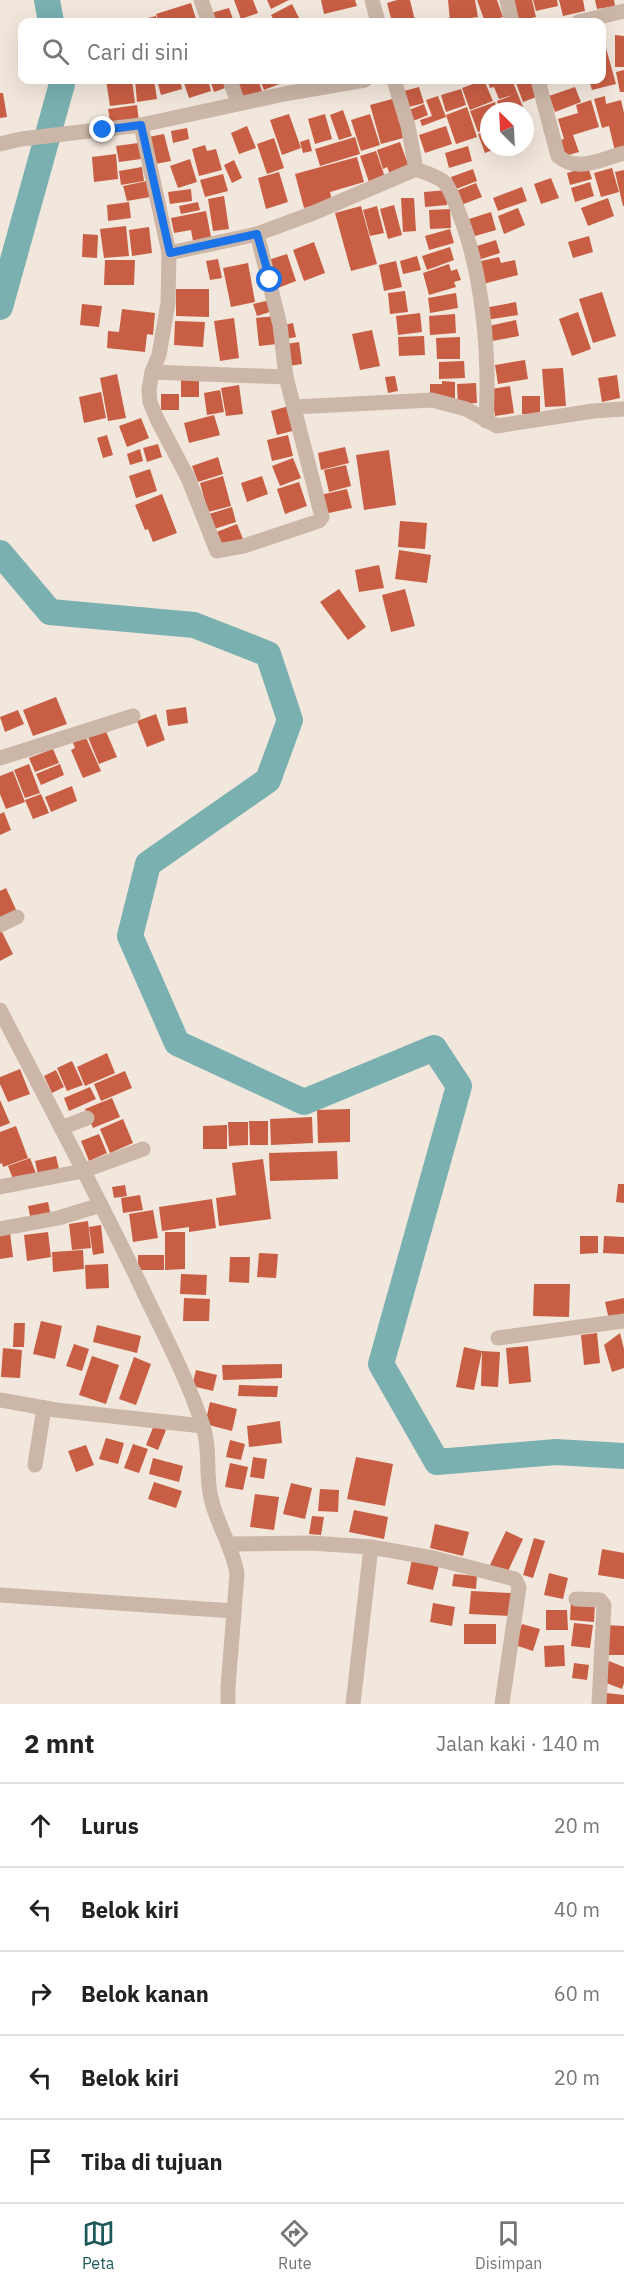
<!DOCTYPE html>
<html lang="id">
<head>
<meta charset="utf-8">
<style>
  :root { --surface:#fff; --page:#f6f6f6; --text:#222; --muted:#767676; --line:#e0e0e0; --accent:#1d5859 }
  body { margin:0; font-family:"IBM Plex Sans",sans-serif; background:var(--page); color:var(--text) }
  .compass { position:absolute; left:480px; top:102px; width:54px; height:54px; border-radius:50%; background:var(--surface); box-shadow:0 6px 24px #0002; rotate:336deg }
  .stop { position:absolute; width:18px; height:18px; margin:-14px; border:4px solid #1a73e8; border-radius:50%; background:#fff }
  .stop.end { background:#1a73e8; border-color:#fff; box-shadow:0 2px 6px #0008 }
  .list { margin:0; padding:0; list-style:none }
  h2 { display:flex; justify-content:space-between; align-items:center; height:78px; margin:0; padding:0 24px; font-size:26px }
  h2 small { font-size:20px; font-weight:400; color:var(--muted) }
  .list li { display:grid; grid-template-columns:39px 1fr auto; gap:18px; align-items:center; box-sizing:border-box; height:84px; padding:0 24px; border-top:2px solid var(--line) }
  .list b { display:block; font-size:22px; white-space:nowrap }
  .list em { font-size:20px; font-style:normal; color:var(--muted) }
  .icon { flex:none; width:33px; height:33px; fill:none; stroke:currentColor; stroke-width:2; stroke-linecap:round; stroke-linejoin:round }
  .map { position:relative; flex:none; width:624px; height:1704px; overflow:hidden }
  .search { position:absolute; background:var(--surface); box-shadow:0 6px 24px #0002; left:18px; right:18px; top:18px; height:66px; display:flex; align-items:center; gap:15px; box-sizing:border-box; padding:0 21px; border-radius:12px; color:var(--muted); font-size:22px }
  .sheet { height:498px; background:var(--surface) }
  nav { display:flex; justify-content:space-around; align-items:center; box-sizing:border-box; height:84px; border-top:2px solid var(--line); background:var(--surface); font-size:16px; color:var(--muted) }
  nav a { display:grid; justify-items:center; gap:3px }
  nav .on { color:var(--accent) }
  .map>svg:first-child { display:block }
</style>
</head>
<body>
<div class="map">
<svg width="624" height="1704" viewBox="0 0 624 1704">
  <rect width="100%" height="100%" fill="#f2e7dc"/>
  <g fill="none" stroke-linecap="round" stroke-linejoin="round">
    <g stroke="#7ab0b0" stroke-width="26">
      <polyline points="47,0 51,22"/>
      <polyline points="0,307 62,84 61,80"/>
      <polyline points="0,553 50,612 194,625 268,654 290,720 268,780 148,864 130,936 177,1043 304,1102 434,1048 459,1086 381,1364 437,1462 556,1452 624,1456"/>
    </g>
  </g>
  <g fill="#c85e44">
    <polygon points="234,0 253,0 258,13 241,19"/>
    <polygon points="267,0 289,0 271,9"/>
    <polygon points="321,0 355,0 357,6 324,14"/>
    <polygon points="397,0 410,0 415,21 392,22 387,3"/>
    <polygon points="448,0 475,0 478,17 450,21"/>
    <polygon points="477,0 497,0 503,17 485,22"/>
    <polygon points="508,0 532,0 536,17 514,22"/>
    <polygon points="533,0 557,0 558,6 536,11"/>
    <polygon points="559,0 583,0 585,11 563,16"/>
    <polygon points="595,0 614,0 615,6 597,9"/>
    <polygon points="191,3 197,22 159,22 156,14"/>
    <polygon points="292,4 300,20 295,22 275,22 271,15"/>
    <polygon points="229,8 234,22 214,22 211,13"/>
    <polygon points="156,16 157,22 132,22"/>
    <polygon points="615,35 624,36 624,67 615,67"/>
    <polygon points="604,41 616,84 592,90 589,80 602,80 602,42"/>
    <polygon points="624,70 624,92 620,92 616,72"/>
    <polygon points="106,80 132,80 135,103 110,106"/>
    <polygon points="135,80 154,80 157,99 137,102"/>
    <polygon points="157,80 180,80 182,89 161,95"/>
    <polygon points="183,80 208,80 211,91 189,98"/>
    <polygon points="210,80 222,80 225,88 214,92"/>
    <polygon points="234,80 258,80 262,91 241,99"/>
    <polygon points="260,80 281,80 282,83 264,90"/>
    <polygon points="484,80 493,101 470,110 462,88"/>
    <polygon points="487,80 512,80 523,107 512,111 500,111 497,101 513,95 499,99 494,87 490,88"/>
    <polygon points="515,80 533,80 539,96 523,102"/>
    <polygon points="419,87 424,103 409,107 404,91"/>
    <polygon points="575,87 581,102 555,112 549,96"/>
    <polygon points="461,89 466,105 446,112 441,95"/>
    <polygon points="0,93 3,93 7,117 0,118"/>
    <polygon points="438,96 446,117 422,126 420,120 432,116 426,100"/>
    <polygon points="605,96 606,104 621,100 624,113 624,149 615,151 609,126 602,128 594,99"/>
    <polygon points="396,98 407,137 381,144 370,105"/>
    <polygon points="591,100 599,127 573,135 579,152 562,157 557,141 564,139 558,119 578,113 576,105"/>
    <polygon points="495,102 498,111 489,111 489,128 478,132 470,111"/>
    <polygon points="424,104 428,115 413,121 409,110"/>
    <polygon points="137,105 139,122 111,126 108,109"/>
    <polygon points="467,107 477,137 456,144 446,115"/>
    <polygon points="343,110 352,136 339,140 330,115"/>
    <polygon points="289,114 301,148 282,155 270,120"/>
    <polygon points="325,114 332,139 315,144 308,119"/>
    <polygon points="370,114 380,145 361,151 351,120"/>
    <polygon points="247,126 256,148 239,154 231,133"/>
    <polygon points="446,126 452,144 425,153 419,135"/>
    <polygon points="187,128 189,139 173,143 171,131"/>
    <polygon points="489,130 489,147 500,147 485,153 478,134"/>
    <polygon points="164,134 171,161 155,164 148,137"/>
    <polygon points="355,137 360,154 320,166 315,149"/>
    <polygon points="274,138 284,168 267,174 257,144"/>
    <polygon points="309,139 312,151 303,153 300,142"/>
    <polygon points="400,142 409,167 390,174 387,167 383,169 377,150"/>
    <polygon points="138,143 141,159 119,162 116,146"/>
    <polygon points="205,145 207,151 216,149 222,170 199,176 192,149"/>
    <polygon points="468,146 472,161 449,168 445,153"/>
    <polygon points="376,151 385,177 369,182 360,156"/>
    <polygon points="116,154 118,179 94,182 92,157"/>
    <polygon points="357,157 364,182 330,192 332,201 304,208 295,174"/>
    <polygon points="190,159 197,182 178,188 170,166"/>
    <polygon points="234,160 242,178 232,183 224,165"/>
    <polygon points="142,167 144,181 121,185 119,171"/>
    <polygon points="588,167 592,179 570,185 567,173"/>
    <polygon points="612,168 619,192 601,197 594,173"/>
    <polygon points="473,169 477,181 456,189 451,177"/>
    <polygon points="624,170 624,206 623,206 615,172"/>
    <polygon points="279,172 288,202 266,209 258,178"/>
    <polygon points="223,174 228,191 205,197 200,180"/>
    <polygon points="551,178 559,198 541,204 534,184"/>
    <polygon points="147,181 150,197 127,201 123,186"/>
    <polygon points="590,182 594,196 575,202 571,188"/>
    <polygon points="476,183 482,197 461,205 456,191"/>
    <polygon points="522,187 527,201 498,211 493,198"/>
    <polygon points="191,189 192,201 170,204 168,192"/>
    <polygon points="447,190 447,205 425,207 424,192"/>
    <polygon points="224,196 229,229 213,231 208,199"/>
    <polygon points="401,198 414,198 416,231 403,232"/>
    <polygon points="608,198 614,216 588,226 581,208"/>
    <polygon points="129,202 131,218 108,221 107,205"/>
    <polygon points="198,202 200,210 181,214 179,206"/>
    <polygon points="394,205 402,235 388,239 380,209"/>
    <polygon points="361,206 377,264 351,271 335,213"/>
    <polygon points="377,206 384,233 370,236 363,210"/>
    <polygon points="518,208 525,225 504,234 498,216"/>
    <polygon points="450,209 451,228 430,229 429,210"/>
    <polygon points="206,211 211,237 193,241 191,230 174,233 171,218"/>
    <polygon points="491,212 496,230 475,236 469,219"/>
    <polygon points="126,226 129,256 104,258 100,229"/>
    <polygon points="149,227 152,253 132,256 129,230"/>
    <polygon points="450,229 454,243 429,250 425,236"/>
    <polygon points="83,234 98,235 97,258 82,257"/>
    <polygon points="589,236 593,252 573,258 568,242"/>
    <polygon points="496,240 500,253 478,260 474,247"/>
    <polygon points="314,242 325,273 304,281 293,250"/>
    <polygon points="450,247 454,260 427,270 422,256"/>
    <polygon points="287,254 296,281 278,288 268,260"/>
    <polygon points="417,256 421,270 403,274 400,261"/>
    <polygon points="499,257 501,263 515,260 518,275 483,284 477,262"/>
    <polygon points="218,259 222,278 210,280 206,261"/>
    <polygon points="105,260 135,260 134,285 104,285"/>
    <polygon points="396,261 402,287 384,291 379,265"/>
    <polygon points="248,263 255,302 231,307 223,268"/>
    <polygon points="449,264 451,271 457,269 461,280 454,282 456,287 429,295 423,273"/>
    <polygon points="176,289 209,289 209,317 176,316"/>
    <polygon points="405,291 408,312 390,314 388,293"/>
    <polygon points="602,292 616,336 593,343 579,299"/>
    <polygon points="456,293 458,308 430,313 428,298"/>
    <polygon points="270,300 273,311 257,316 253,304"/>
    <polygon points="516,302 518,315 486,320 484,308"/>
    <polygon points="82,304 102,306 99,327 80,325"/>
    <polygon points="122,309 155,313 153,335 147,334 145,352 107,348 108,331 119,332"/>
    <polygon points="578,312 591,349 572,356 559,319"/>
    <polygon points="420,313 422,332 398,335 396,316"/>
    <polygon points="455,314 456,333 430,335 429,316"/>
    <polygon points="275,316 277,344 259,346 256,318"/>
    <polygon points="234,318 239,358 220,361 214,321"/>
    <polygon points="516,320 519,336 492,341 489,326"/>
    <polygon points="175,321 205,322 203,347 174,345"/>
    <polygon points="293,323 296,337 286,339 284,325"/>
    <polygon points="372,330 380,366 360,370 352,334"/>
    <polygon points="424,336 425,355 399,356 398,337"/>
    <polygon points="460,337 460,359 437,359 436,338"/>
    <polygon points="299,342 302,364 289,366 286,344"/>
    <polygon points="525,360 528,379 498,384 495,365"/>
    <polygon points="464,361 465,378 439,379 439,362"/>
    <polygon points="563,368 566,406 545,407 542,369"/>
    <polygon points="117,374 126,418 108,421 100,378"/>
    <polygon points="617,375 620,398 602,402 598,378"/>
    <polygon points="395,376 398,391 388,393 385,377"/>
    <rect x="181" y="380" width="18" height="17"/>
    <polygon points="442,381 455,382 455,401 430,395 430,384 442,384"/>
    <polygon points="476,383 477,403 458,404 457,384"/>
    <polygon points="239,385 243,414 226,416 221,388"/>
    <polygon points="510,386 514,413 495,416 491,389"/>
    <polygon points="220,390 224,412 207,415 204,393"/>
    <polygon points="101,392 106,418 84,423 79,397"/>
    <rect x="161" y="394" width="18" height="16"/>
    <rect x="522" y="396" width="18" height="18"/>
    <polygon points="289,406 296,430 277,435 271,411"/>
    <polygon points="214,415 220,435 189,443 184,423"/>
    <polygon points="141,418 149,438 127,447 119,426"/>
    <polygon points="107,435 113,455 103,458 97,438"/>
    <polygon points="288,435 293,456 272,461 267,440"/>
    <polygon points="158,444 162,457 147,462 143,448"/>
    <polygon points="345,447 349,463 321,470 318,453"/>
    <polygon points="140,449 143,461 130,465 127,454"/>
    <polygon points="389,450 396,505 364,510 356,455"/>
    <polygon points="218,457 223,474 198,482 192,466"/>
    <polygon points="293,458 301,478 280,486 272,466"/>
    <polygon points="346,465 351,486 329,492 324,470"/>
    <polygon points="150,469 157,491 136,498 129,476"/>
    <polygon points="223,476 231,506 208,512 200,483"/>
    <polygon points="262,476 268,494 247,502 241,483"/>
    <polygon points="299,482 307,506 285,514 277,489"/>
    <polygon points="347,489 352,508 324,514 320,495"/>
    <polygon points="162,494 177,533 153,542 148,529 145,530 135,505"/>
    <polygon points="232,507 236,522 214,529 209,514"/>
    <polygon points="400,521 427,523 425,549 398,547"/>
    <polygon points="237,524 243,539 220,548 214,533"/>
    <polygon points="399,550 431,555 427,583 395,579"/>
    <polygon points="379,565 384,588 359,592 355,570"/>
    <polygon points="339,589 366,627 348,640 320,602"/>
    <polygon points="405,589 415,626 391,632 382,595"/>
    <polygon points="56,697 67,724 33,736 23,710"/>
    <polygon points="186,707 188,723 168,726 166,710"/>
    <polygon points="18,710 24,724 5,732 0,717"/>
    <polygon points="156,714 165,740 147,747 137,721"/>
    <polygon points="105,729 117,757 99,764 88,737"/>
    <polygon points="84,733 101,771 83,778 71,750 75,748 71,738"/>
    <polygon points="53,749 59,763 35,772 29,758"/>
    <polygon points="29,764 40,793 25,798 14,770"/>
    <polygon points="60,764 64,775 41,785 36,774"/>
    <polygon points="13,771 25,802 6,809 0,794 0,776"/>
    <polygon points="72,786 77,801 51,812 45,797"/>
    <polygon points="41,794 49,813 33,819 25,800"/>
    <polygon points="4,812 11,830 0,835 0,814"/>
    <polygon points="6,888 18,914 0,922 0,891"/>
    <polygon points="0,928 13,954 0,961"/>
    <polygon points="107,1053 115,1073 85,1086 77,1067"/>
    <polygon points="72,1061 83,1085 67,1091 57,1068"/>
    <polygon points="20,1069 30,1094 8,1102 0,1084 0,1077"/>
    <polygon points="56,1070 64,1087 52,1093 44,1076"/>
    <polygon points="125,1071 132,1088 101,1101 94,1084"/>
    <polygon points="90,1087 96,1099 69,1111 64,1098"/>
    <polygon points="112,1098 120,1117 93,1128 85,1109"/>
    <polygon points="0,1100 10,1123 0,1127"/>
    <polygon points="350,1109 350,1142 318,1143 317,1110"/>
    <polygon points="312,1117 313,1143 271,1145 270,1119"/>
    <polygon points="123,1119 133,1143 110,1153 100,1129"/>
    <polygon points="249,1121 268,1121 268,1145 250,1145"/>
    <polygon points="228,1122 248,1122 248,1145 229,1146"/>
    <polygon points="227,1125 227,1149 203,1149 203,1126"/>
    <polygon points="16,1126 28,1158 3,1167 2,1163 0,1164 0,1132"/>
    <polygon points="99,1134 107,1153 89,1161 81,1141"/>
    <polygon points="337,1151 338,1179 270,1181 269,1153"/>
    <polygon points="56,1156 60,1174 39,1179 35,1161"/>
    <polygon points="30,1158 37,1176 15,1184 8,1166"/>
    <polygon points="263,1159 271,1219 219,1226 216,1198 236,1195 232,1163"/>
    <polygon points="618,1184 624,1184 624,1203 616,1202"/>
    <polygon points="125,1185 127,1196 114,1198 112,1187"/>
    <polygon points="140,1195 143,1210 123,1213 121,1198"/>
    <polygon points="212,1199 216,1228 189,1232 189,1227 162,1231 159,1207"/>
    <polygon points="48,1202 51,1217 31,1221 28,1206"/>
    <polygon points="153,1210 158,1238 133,1242 129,1214"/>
    <polygon points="88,1221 91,1248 72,1250 69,1224"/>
    <polygon points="101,1225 104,1253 93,1255 89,1227"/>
    <polygon points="48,1232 51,1257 27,1261 24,1235"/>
    <polygon points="165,1232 185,1232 185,1269 165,1270"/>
    <polygon points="10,1233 13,1257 0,1259 0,1234"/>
    <polygon points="580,1236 598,1236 598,1253 580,1254"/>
    <polygon points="604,1236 624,1237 624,1254 603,1253"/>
    <polygon points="83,1250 84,1269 53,1272 52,1252"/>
    <polygon points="259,1253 278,1254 276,1278 257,1277"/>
    <rect x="138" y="1255" width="26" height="15"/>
    <polygon points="230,1257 250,1257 249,1283 229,1282"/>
    <polygon points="108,1264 109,1288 86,1289 85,1265"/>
    <polygon points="181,1274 207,1275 206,1295 180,1294"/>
    <polygon points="534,1284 570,1284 569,1317 533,1316"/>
    <polygon points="184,1298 210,1299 209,1321 183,1321"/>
    <polygon points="624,1298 624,1317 609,1320 605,1302"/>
    <polygon points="41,1321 62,1326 55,1359 33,1354"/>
    <polygon points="14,1323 25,1323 24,1347 13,1347"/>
    <polygon points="97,1325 141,1336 137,1353 93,1342"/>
    <polygon points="597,1333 600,1363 584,1365 581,1335"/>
    <polygon points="620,1333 624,1349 624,1368 612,1372 604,1345"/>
    <polygon points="74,1344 89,1349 82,1371 66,1366"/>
    <polygon points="528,1346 531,1382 509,1384 506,1348"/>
    <polygon points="464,1347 482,1351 474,1390 456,1387"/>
    <polygon points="3,1348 22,1350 20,1378 1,1377"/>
    <polygon points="482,1351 500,1352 498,1387 481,1386"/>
    <polygon points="92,1356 119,1365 106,1404 79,1395"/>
    <polygon points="134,1357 151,1364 136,1405 119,1399"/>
    <polygon points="282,1364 282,1378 223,1380 222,1365"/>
    <polygon points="196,1370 217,1375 213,1391 192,1386"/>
    <polygon points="239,1385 278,1386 277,1397 238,1396"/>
    <polygon points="210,1402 237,1409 232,1431 205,1424"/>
    <polygon points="280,1421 282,1443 249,1447 247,1426"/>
    <polygon points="154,1425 166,1430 158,1450 146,1445"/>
    <polygon points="106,1438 124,1443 118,1464 99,1459"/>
    <polygon points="230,1440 245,1444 241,1460 226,1457"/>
    <polygon points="133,1444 148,1449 139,1473 124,1468"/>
    <polygon points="86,1445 94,1465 76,1472 68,1451"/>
    <polygon points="253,1457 267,1459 264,1479 250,1477"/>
    <polygon points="356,1457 393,1464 385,1506 347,1499"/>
    <polygon points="153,1458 183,1466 179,1482 149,1474"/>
    <polygon points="230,1463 248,1467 243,1490 225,1487"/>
    <polygon points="154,1482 182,1491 176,1508 148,1499"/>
    <polygon points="291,1483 312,1488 305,1519 283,1514"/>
    <polygon points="320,1489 339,1490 338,1512 318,1511"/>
    <polygon points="255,1494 279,1497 274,1530 250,1527"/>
    <polygon points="354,1510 388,1517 384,1539 349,1532"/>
    <polygon points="312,1516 324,1517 321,1535 309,1534"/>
    <polygon points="435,1524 469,1532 463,1556 430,1548"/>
    <polygon points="506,1531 523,1539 507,1573 490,1565"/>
    <polygon points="534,1538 545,1541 533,1578 523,1575"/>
    <polygon points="602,1549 624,1553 624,1579 598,1575"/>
    <polygon points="412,1559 439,1566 433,1590 407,1584"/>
    <polygon points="549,1573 568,1578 563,1599 544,1595"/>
    <polygon points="454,1574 477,1576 476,1589 452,1586"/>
    <polygon points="471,1591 512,1593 511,1616 469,1614"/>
    <polygon points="571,1600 595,1602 594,1622 570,1620"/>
    <polygon points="433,1603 455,1607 452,1626 430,1622"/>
    <polygon points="546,1610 567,1610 568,1630 546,1630"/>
    <polygon points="574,1623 593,1625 590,1648 571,1646"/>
    <rect x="464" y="1624" width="32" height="20"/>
    <polygon points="522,1624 540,1629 533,1651 515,1645"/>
    <polygon points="606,1625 624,1626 624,1655 605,1655"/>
    <polygon points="564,1645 565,1666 545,1667 544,1646"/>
    <polygon points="609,1661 624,1667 624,1683 622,1689 601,1681"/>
    <polygon points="574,1663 589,1665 587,1680 572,1678"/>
    <polygon points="606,1693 624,1695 624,1704 605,1704"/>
  </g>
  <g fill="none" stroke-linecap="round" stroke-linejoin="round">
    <g stroke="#cbb6a7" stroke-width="15">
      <polyline points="201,0 209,22"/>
      <polyline points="372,0 378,22"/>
      <polyline points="507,0 512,22"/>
      <polyline points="578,22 624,11"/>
      <polyline points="230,80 238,103"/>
      <path d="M538 80 558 156C577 173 602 159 624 153"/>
      <polyline points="141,125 169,253 168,303 159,355 152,372 149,389 150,402 157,419 188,478 217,551 244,546 319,521 322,517 286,377 280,325 257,234"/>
      <polyline points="0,144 21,139 141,125 284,94 365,80"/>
      <path d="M416 169C425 173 438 176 445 183 451 190 454 200 457 208 483 271 490 354 486 421"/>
      <polyline points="169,253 257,234 311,214 416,169 408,126 394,80"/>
      <polyline points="152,372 286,377"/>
      <polyline points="294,407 432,400 466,409 497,426 593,411 624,409"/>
      <polyline points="0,758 133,716"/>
      <polyline points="0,925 17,917"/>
      <polyline points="61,1128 87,1118"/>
      <polyline points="0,1187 83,1171 143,1149"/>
      <polyline points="0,1229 58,1218 101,1205"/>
      <polyline points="498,1338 624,1321"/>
      <polyline points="0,1400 56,1410 203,1426"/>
      <polyline points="35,1465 44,1408"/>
      <polyline points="229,1544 311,1543 371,1547 433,1558 515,1579 519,1587 502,1704"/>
      <polyline points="0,1595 234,1611"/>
      <polyline points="576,1599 600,1600 604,1605 599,1704"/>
      <polyline points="353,1704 371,1547"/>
    </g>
    <path stroke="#cbb6a7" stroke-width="15" d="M0 1010C50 1107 102 1203 148 1301 168 1342 189 1383 203 1426 211 1450 205 1474 211 1498 217 1525 233 1547 237 1574L228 1687V1704"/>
  </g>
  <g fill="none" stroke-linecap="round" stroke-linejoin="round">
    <polyline stroke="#1a73e8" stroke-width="8" points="103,130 141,125 170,253 257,234 270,280"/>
  </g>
</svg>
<svg class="compass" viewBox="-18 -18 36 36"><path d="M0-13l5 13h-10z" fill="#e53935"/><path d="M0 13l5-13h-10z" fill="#767676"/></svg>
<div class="stop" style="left:270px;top:280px"></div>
<div class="stop end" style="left:103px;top:130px"></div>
<div class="search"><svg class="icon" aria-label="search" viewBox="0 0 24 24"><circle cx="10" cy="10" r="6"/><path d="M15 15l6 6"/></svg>Cari di sini</div>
</div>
<section class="sheet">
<h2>2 mnt<small>Jalan kaki · 140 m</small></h2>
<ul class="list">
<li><svg class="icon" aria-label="ahead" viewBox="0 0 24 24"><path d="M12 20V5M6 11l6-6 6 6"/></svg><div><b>Lurus</b></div><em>20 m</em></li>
<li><svg class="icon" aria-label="left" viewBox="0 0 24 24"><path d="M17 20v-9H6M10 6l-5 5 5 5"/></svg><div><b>Belok kiri</b></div><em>40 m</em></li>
<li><svg class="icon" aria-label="right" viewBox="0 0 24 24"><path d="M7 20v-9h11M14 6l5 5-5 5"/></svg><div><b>Belok kanan</b></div><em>60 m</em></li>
<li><svg class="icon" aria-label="left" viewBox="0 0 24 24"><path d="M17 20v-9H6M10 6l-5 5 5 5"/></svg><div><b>Belok kiri</b></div><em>20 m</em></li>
<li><svg class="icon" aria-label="arrive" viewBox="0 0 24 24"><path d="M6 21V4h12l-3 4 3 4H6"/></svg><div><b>Tiba di tujuan</b></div></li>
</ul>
</section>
<nav>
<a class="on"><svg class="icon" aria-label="map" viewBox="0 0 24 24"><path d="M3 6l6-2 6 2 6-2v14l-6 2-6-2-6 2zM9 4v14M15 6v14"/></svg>Peta</a>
<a><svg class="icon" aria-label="directions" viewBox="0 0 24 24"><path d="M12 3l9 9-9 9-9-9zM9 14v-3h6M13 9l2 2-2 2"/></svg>Rute</a>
<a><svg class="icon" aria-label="saved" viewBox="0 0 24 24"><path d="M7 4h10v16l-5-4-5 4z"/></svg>Disimpan</a>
</nav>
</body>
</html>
